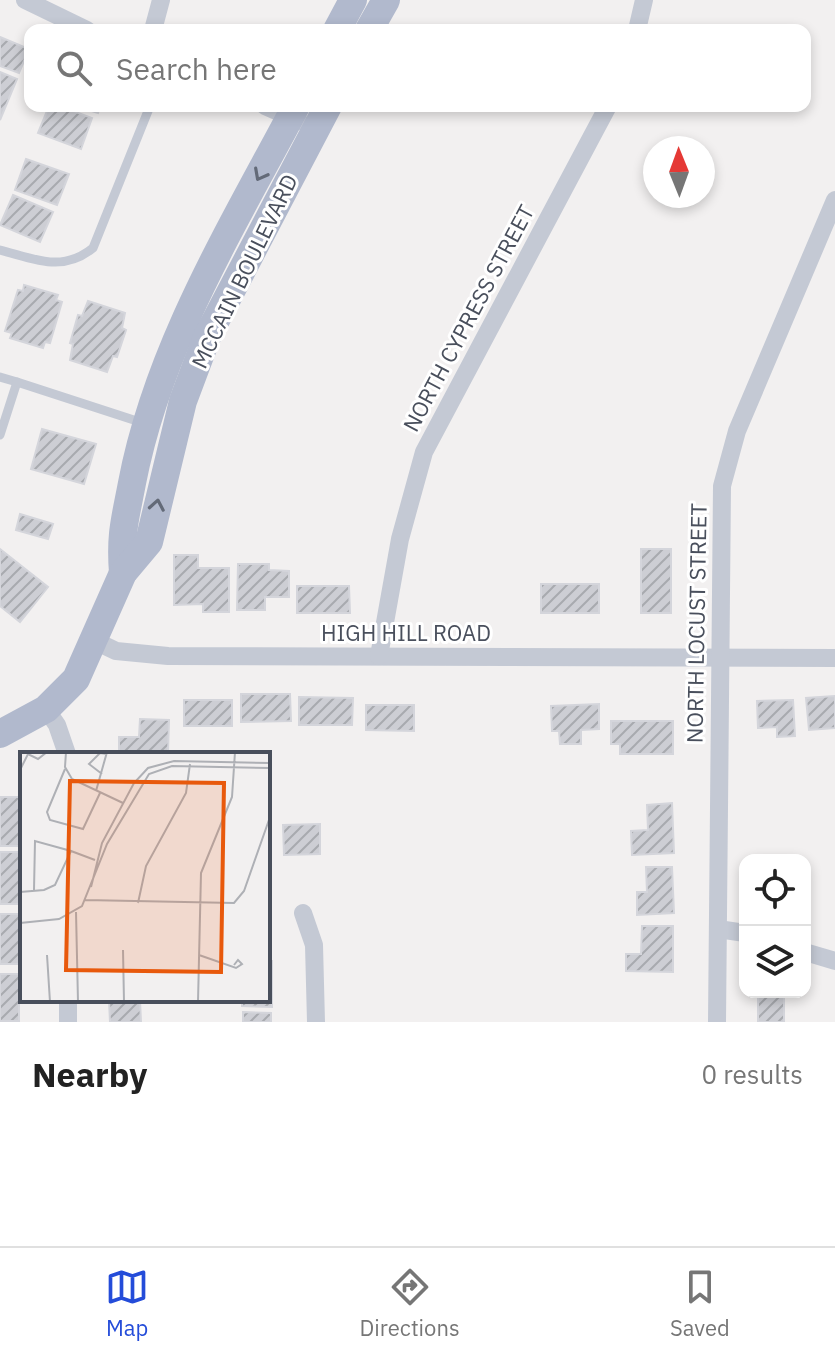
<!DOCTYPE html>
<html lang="en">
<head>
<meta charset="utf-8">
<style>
  :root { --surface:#fff; --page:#f6f6f6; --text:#222; --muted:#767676; --line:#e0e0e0; --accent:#244cd9 }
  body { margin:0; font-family:"IBM Plex Sans",sans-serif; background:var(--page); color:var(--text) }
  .controls { position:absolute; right:24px; bottom:24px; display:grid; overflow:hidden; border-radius:16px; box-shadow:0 4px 12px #0003 }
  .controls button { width:72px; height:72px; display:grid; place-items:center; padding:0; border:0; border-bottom:2px solid var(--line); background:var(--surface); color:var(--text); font:40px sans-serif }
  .compass { position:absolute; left:643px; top:136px; width:72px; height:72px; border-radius:50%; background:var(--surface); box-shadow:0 4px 12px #0003; rotate:359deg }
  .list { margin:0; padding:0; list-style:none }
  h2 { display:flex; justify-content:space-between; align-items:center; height:104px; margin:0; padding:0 32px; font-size:34px }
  h2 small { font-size:26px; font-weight:400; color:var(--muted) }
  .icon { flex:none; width:44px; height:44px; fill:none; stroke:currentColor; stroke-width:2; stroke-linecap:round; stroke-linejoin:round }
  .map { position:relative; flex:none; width:835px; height:1022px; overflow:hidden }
  .search { position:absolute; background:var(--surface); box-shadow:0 4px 12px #0003; left:24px; right:24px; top:24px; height:88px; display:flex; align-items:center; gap:20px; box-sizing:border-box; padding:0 28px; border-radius:16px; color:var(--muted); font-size:30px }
  .sheet { height:224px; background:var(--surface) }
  nav { display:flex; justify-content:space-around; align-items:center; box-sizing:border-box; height:112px; border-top:2px solid var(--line); background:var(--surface); font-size:22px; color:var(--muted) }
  nav a { display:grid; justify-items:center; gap:4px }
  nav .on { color:var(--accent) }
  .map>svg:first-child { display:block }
</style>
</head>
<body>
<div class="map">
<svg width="835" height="1022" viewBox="0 0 835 1022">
  <defs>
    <pattern id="building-hatch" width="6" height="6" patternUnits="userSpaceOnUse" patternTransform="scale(2)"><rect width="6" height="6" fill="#cdced4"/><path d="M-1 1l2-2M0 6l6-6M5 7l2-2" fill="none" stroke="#a8aaaf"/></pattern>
  </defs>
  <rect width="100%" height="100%" fill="#f2f0f0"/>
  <g fill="url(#building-hatch)" stroke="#d4d5db" stroke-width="2">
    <polygon points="0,37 29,49 19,73 0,66"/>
    <polygon points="0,72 17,79 0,120"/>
    <polygon points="49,106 60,106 92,118 81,149 38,133"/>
    <polygon points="76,106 100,106 98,113"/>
    <polygon points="26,159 69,174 57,205 15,190"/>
    <polygon points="13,195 53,212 40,242 0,225"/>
    <polygon points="24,285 58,295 56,300 62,302 50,343 45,342 43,348 10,338 12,333 5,331 18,290 23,291"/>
    <polygon points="88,301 125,313 122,328 126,330 117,357 113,356 107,372 70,360 73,344 70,343 78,315 82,316"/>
    <polygon points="42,429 96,444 84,484 31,469"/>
    <polygon points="20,514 53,524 48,539 16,530"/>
    <polygon points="0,549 48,587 20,622 0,606"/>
    <rect x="641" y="549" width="30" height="64"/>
    <polygon points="174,555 198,555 198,568 229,568 229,612 203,612 203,604 174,605"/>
    <polygon points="238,564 269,564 269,570 289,571 289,597 265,597 265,610 237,610"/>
    <rect x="541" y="584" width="58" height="29"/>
    <polygon points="297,586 349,586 350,613 297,613"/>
    <polygon points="241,694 290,694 291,721 241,722"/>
    <polygon points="835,696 835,728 809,730 806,698"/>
    <polygon points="299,697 353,698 352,725 299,725"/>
    <rect x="184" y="700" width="48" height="26"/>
    <polygon points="793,700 795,736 777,737 777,727 758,728 757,701"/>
    <polygon points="599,704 599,729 581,730 581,744 560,744 559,731 552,731 551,706"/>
    <polygon points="366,705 414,705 414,731 366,730"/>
    <polygon points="140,719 169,720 168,754 119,754 119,737 139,737"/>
    <polygon points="611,721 673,721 673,754 620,754 620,744 611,744"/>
    <polygon points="0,797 20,797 19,846 0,846"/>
    <polygon points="672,803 674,853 632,855 631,831 648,830 647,805"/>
    <polygon points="320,824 320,854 284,855 283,825"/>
    <rect x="0" y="852" width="19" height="52"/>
    <polygon points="646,867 672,867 674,913 637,915 637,892 647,892"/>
    <rect x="0" y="914" width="21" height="50"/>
    <polygon points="642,926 673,926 673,972 626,971 626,954 641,954"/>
    <polygon points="268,961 272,961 272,1007 242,1006 242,1000 268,1000"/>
    <rect x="0" y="974" width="19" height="47"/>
    <rect x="758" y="992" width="26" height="30"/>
    <polygon points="109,1000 140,1000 141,1022 110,1022"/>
    <polygon points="243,1012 271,1013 271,1022 243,1022"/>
  </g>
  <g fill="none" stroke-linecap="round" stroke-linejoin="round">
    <g stroke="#c4c9d4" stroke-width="9">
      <path d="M0 250C35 259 62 273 93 248L150 106"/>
      <polyline points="0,377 17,382 0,435"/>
      <polyline points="17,382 143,423"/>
    </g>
    <g stroke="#c4c9d4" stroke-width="18">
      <polyline points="25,0 87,30"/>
      <polyline points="153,30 161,0"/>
      <polyline points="637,30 644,0"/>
      <polyline points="265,106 299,121"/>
      <polyline points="95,641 116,651 168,656 835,658"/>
      <polyline points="379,656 400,539 424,452 608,106"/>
      <polyline points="46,709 57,725 67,754"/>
      <polyline points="303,913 314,945 316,1022"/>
      <polyline points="718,929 745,933"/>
      <polyline points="805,952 835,961"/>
      <polyline points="68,1022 68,1000"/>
      <polyline points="717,1022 722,486 737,431 835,200"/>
    </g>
    <g stroke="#b1b9cd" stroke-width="28">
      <polyline points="337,30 353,0"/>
      <polyline points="369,30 386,0"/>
      <path d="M123 573C120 534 125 520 132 483 158 347 232 227 296 106"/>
      <polyline points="0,734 46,709 76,679 123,573 149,542 183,401 207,337 328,106"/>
    </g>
  </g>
  <defs><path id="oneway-chevron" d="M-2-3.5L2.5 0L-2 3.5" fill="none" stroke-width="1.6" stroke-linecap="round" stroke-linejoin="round" transform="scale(2)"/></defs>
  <g stroke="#636a78">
    <use href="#oneway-chevron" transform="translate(260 175) rotate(118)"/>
    <use href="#oneway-chevron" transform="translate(157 505) rotate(-80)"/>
  </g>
  <g text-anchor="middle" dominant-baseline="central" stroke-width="6" stroke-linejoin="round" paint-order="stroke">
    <g font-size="22" fill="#494f5c" stroke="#fff">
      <text transform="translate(244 271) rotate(-64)">MCCAIN BOULEVARD</text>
      <text transform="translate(468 318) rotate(-62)">NORTH CYPRESS STREET</text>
      <text transform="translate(696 623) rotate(-89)">NORTH LOCUST STREET</text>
      <text x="406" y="632">HIGH HILL ROAD</text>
    </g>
  </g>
  <g transform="translate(20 752)">
    <rect width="250" height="250" fill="#f2f0f0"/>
    <path fill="none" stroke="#aeb0b5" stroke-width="2" d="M46 0 45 15 52 27 103 51M45 17 27 60 30 68 63 77 80 41M0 18 8 2 18 7 27 0M82 22 69 12 80 1 87 2M76 39 87 0M51 99 75 108M71 135 82 91 114 31 128 16 154 9 250 11M0 140 24 138 35 133 51 99 15 89 14 138M65 148 214 151 224 139 250 65M118 151 126 114 166 41 170 12M56 160 58 250M0 171 39 167 62 154 87 92 129 22 152 14 250 16M103 198 104 250M27 203 30 250M179 203 216 216 222 212 218 208 214 213M178 250 181 121 212 45 215 0"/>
    <path fill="#e8590c" fill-opacity="0.15" stroke="#e8590c" stroke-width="4" d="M50 29 204 31 201 220 46 218Z"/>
    <rect width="250" height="250" fill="none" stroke="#494f5c" stroke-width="4"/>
  </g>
</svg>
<div class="controls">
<button><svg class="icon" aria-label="locate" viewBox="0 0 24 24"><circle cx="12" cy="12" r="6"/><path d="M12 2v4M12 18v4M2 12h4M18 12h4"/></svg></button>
<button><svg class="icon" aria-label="layers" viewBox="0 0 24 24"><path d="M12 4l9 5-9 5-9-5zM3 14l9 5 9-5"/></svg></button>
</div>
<svg class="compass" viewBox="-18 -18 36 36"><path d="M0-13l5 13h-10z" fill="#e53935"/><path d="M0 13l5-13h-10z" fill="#767676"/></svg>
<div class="search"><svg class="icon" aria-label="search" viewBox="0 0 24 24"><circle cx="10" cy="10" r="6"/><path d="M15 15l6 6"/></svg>Search here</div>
</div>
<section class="sheet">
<h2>Nearby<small>0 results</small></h2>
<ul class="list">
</ul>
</section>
<nav>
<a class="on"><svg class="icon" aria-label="map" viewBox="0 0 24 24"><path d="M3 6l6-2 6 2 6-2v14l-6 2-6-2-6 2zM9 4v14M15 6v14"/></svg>Map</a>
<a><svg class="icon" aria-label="directions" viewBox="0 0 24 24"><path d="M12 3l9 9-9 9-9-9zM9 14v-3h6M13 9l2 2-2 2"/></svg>Directions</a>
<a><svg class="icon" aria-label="saved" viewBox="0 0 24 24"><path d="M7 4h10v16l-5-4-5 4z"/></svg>Saved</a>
</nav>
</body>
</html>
